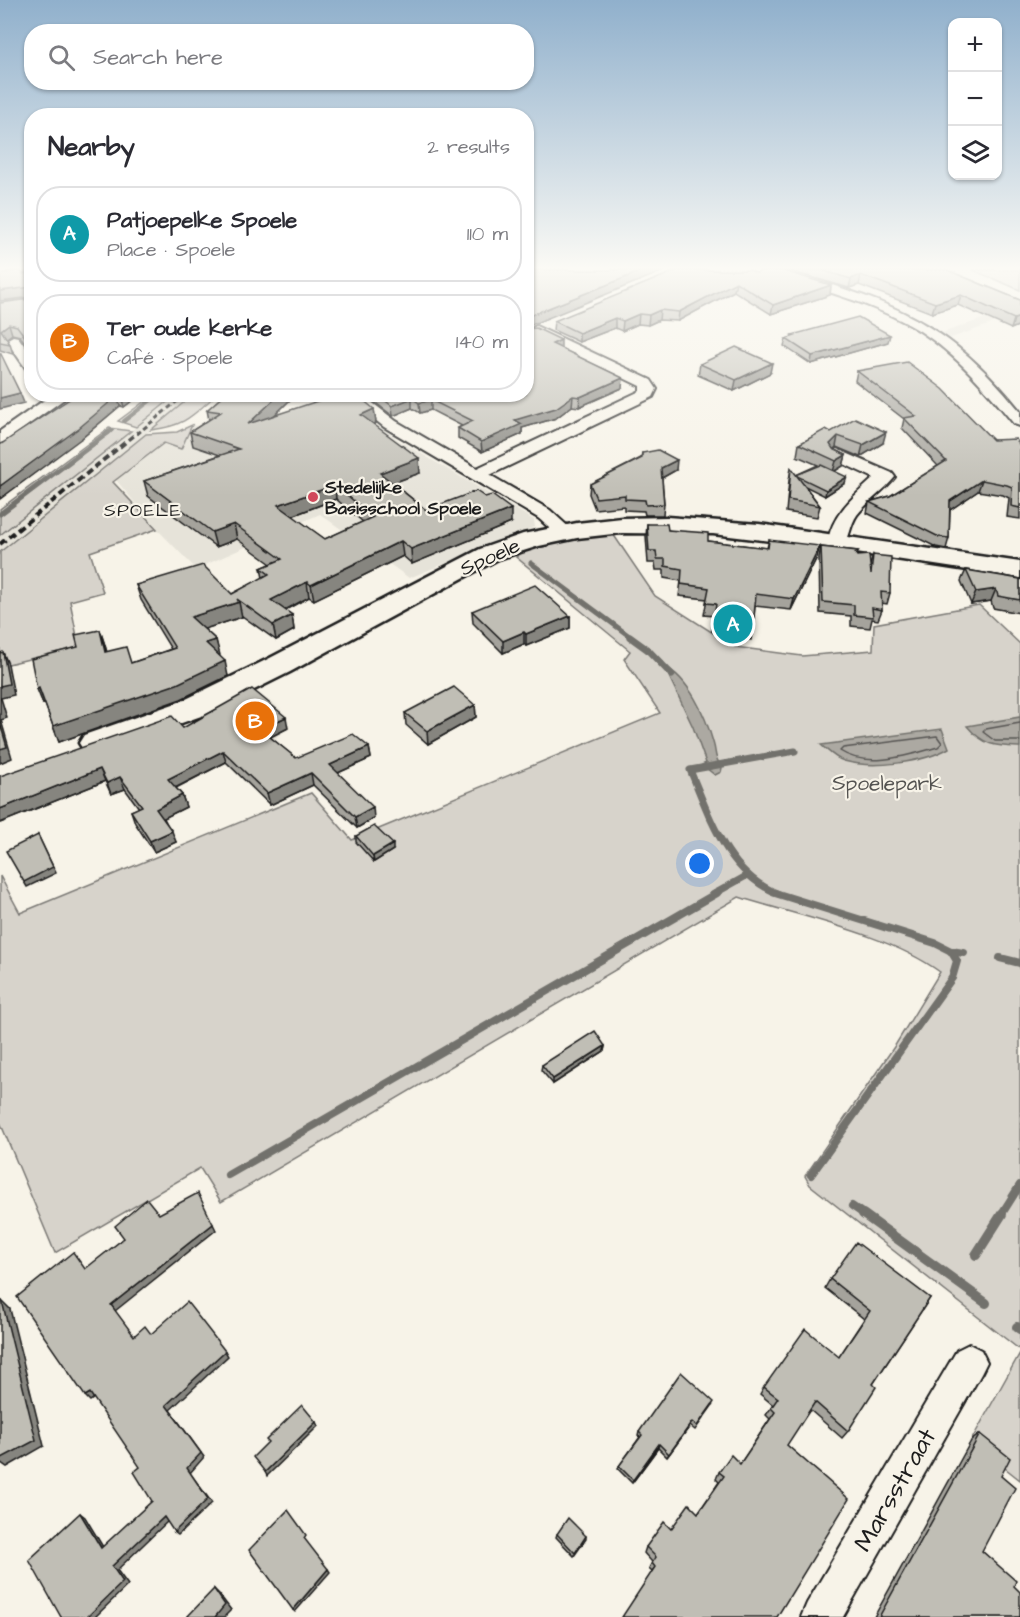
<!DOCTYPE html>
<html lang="en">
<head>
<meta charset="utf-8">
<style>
  :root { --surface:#fff; --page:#f2f2f3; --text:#2b2b33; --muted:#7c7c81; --line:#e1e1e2; --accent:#2563eb }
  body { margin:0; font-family:"Architects Daughter",sans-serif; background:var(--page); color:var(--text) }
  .controls { position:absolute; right:18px; top:18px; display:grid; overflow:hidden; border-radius:12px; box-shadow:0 2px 4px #0004 }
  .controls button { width:54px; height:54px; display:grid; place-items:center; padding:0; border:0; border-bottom:2px solid var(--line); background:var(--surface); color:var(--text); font:30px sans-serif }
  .you { position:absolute; left:700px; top:864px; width:21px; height:21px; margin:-15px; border:4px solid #fff; border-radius:50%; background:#1a73e8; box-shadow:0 0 0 9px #1a73e833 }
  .badge { display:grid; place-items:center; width:39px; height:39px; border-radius:50%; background:var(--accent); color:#fff; font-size:20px; font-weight:700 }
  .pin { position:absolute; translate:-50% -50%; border:3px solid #fff; box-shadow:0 2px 6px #0006 }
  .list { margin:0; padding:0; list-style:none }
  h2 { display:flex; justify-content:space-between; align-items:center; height:78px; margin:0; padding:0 24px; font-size:26px }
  h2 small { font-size:20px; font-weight:400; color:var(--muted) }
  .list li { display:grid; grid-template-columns:39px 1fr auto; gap:18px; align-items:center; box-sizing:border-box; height:96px; margin:0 12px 12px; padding:0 12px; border:2px solid var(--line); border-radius:24px }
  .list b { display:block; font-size:22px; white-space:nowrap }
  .list p { margin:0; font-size:20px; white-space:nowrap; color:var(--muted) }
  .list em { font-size:20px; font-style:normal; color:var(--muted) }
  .icon { flex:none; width:33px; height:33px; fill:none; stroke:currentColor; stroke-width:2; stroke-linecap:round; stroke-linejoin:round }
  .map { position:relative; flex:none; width:1020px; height:1617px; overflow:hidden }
  .search { position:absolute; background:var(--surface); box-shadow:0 2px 4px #0004; left:24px; top:24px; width:510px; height:66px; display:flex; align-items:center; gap:15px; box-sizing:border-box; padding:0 21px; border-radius:24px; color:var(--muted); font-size:22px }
  .panel { position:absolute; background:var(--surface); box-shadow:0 2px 4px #0004; left:24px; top:108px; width:510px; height:294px; border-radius:24px }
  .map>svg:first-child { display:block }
</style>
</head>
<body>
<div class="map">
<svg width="1020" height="1617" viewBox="0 0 1020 1617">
  <rect width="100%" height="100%" fill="#f7f3e8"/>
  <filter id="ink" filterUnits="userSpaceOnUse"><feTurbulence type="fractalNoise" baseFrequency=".0167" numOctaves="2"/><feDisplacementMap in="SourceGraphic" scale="12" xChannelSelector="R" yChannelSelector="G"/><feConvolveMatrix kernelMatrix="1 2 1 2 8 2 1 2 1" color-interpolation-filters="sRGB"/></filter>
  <g filter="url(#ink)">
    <g fill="#e6e3d9">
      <polygon points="1020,306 1020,314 951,338 942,333"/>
      <polygon points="176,395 194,395 0,552 0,535"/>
      <polygon points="351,403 398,440 534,520 535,527 409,578 320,514 196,569 157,529 116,480 164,443 181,449 192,425 275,441"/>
    </g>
    <g fill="#d7d3cb" stroke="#7a7874" stroke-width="1.5">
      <polygon points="973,270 1020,270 1020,290"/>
      <path d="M194 394 216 395C192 416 185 426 151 430Z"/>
      <polygon points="153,395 176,395 136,427 118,421"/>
      <polygon points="192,425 181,449 164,443 113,482 157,529 90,552 103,592 70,601 79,647 0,666 0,552 146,434 177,432"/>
      <polygon points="109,428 131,431 0,535 0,509"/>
      <path d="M611 531 655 596 735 647 802 656 873 650 874 624 979 605 1020 644V1350L810 1185 805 1176 896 1044 940 972C888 934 802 917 739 897L221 1202 200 1168 55 1253 0 1122V876L20 913 311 793 352 840 660 713 624 659 630 651 516 557 525 551 522 548Z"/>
      <polygon points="1020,1353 1020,1480 971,1441"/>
    </g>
    <g fill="#aca9a2" stroke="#72716c" stroke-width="1.5">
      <path d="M664 666C689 678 706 717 713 742 717 755 713 754 722 768L721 772 715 775 702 765 706 763 693 727Z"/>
      <path d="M1020 717V747C995 746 984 746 967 726Z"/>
      <path d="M942 729 949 748C923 763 872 769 844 761 836 759 827 750 821 745Z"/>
    </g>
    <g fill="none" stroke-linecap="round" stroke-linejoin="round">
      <g stroke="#565452" stroke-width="1.5">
        <polyline points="1020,723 986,729 983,732 995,741 1020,741"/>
        <path d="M937 736 942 743 938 747C909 755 867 769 840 751L843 748Z"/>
      </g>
      <g stroke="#72716c" stroke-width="4">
        <polyline points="0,278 32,272"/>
        <polyline points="124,421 159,394"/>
        <polyline points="107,434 112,430"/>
      </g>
      <g stroke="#72716c" stroke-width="5">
        <polyline points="0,514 109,432"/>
        <polyline points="531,563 632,638"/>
      </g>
      <g stroke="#72716c" stroke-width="7">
        <polyline points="630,637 648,650 672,675"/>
        <polyline points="714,894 748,875"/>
        <path d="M779 894C727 874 710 817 690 770L795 751"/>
      </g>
      <g stroke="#72716c" stroke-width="8">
        <polyline points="775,893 935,943 951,951 957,961 952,978 811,1175"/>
        <polyline points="951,951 964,953"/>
        <polyline points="1000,958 1020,963"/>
        <polyline points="228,1175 717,893"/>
        <polyline points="852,1206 865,1215"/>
        <polyline points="1001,1215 1020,1185"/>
      </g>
      <g stroke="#72716c" stroke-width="10">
        <polyline points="863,1214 986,1303"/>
        <polyline points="976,1255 1002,1214"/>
        <polyline points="1017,1327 1020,1329"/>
      </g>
      <g stroke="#1c1c1c" stroke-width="4">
        <g id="street">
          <path d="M763 270C789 270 811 278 835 286 918 312 965 343 1020 411V426L1014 424C987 390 957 355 920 331 873 302 817 289 765 273Z"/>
          <path d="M536 326 651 380 657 389 653 397 490 475 550 510 573 531 570 535C556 538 548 526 538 518L384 427 343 394H361L396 421 477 468 640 391V386L531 333 529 330Z"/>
          <polygon points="13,336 18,337 32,356 32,371 27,370 6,340"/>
          <polygon points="53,394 71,394 6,441 0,443 0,431"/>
          <path d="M837 449 892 473 895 477C884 491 868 501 857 515 850 525 850 537 844 546H830L828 542C831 515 855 495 874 478L831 458 829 454Z"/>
          <polygon points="969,1344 981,1350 987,1362 981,1374 843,1617 801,1617 807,1603 957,1350"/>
        </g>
      </g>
      <g stroke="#1c1c1c" stroke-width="5">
        <polygon id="secondary" points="667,517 759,524 1020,562 1020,578 804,545 713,534 622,533 577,538 539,546 498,559 290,672 204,715 95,754 84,751 79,743 84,735 182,701 270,658 480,549 523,534 577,523 622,518"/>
      </g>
      <use href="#street" fill="#f7f3e8" fill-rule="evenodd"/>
      <use href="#secondary" fill="#f7f3e8" fill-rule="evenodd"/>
      <polyline stroke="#1c1c1c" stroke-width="3" stroke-dasharray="5 3" stroke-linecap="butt" points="137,434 186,394"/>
      <polyline stroke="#1c1c1c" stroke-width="4" stroke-dasharray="7 4" stroke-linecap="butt" points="0,544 138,432"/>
    </g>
    <g fill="#a5a39c" stroke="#1c1c1c" stroke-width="1.5" fill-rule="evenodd">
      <polygon points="787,270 947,270 1020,300 1020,325 1011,329 958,305 932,313 859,285 849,288"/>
      <polygon points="756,273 831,285 830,295 771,314 734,291 678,321 659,320 648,325 638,324 622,331 615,328 579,342 553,330 554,321"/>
      <polygon points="0,274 23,274 32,275 32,352 20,336 12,334 6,338 10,344 13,354 0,350 0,303 29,299 30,297 0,301"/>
      <polygon points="792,335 888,342 811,364 784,346 786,339 792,337"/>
      <polygon points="561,348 622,388 579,407 572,406 556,418 522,428 522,434 482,452 458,438 458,428 462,426 431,410 420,413 412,408 393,416 372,400 371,394 526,394"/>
      <polygon points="700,364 770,373 734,391 698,375"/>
      <polygon points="857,371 993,440 1020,446 1020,519 1007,517 1009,498 1003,495 978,491 950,510 949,538 946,549 936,547 867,513 869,502 890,496 938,466 902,428 904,419 855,381"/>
      <polygon points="77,394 141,394 124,407 120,406 82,438"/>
      <path d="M225 394H294V396L275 415 374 409 376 423 373 424 420 473 393 483 426 510 511 523 412 564 403 556 314 600 309 597 285 610 292 615 294 630 276 640 242 616V617L204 629 216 640 219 655 228 676 181 699 59 742 45 704H43L78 647 100 630 107 652 131 663 171 649 141 600 136 585 232 594 263 578 261 568 271 564 237 539 216 547 148 496 144 481 220 455 193 446 190 432 209 420 207 410ZM336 499 363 522 325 539 292 516Z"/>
      <polygon points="831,432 883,443 860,457 836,447 834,449 846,455 843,466 835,471 845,483 825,496 805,486 820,506 817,517 786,512 789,480 791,468 796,475 818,465 797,456 799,444"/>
      <polygon points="642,453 676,470 662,478 664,504 663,515 645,515 644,511 624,510 624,506 595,509 589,494 590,484 641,458"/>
      <polygon points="647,524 708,541 767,548 769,540 817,557 791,610 755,606 753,628 751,640 719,636 720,632 712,631 714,616 704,615 707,599 679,596 681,581 664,578 664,570 656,570 655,563 648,563 646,536"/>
      <polygon points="821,547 858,551 857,555 870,565 873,555 890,593 887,604 881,603 882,610 878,620 872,619 870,628 851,626 851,616 820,613 819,557"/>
      <polygon points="966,570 1020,579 1020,613 993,608 991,601 971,604 961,581"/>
      <polygon points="472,611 570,616 570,628 526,646 524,644 503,653 473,623"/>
      <polygon points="475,705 476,717 428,744 406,725 405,713"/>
      <polygon points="183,728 288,728 270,737 296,758 369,747 371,758 338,773 374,818 357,828 313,785 270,805 226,762 176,788 182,795 186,807 164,818 176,842 154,852 135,823 131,811 139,808 125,789 111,794 105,781 0,823"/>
      <polygon points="356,836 393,850 374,862 356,842"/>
      <polygon points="605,1046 604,1051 553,1084 541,1070 542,1065"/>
      <polygon points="830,1279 930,1298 873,1384 848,1431 842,1438 810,1410 652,1571 649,1568 652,1562 644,1553 646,1547 671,1529 698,1513 719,1482 716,1479 719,1472 740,1464 770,1419 766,1415 773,1405 760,1394 764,1387 839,1357 864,1319 825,1288"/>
      <polygon points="712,1406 695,1430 690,1426 667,1457 658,1448 632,1483 618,1469 619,1466 640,1437 638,1436 639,1432"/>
      <polygon points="980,1434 1001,1476 982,1551 1014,1586 1020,1617 874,1617 971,1441"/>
      <polygon points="557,1534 586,1536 586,1539 574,1556 556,1537"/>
    </g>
    <g fill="#86857f" stroke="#1c1c1c" stroke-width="1.5">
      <polygon points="644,270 666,270 526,327 526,317"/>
      <polygon points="861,275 859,285 849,288 851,279"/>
      <polygon points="736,282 734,291 678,321 679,312"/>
      <polygon points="831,285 830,295 771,314 773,305"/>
      <polygon points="31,287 32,297 0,301 0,291"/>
      <polygon points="961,295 958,305 932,313 935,303"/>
      <polygon points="660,310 659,320 648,325 649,315"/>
      <polygon points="639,314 638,324 622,331 623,321"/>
      <polygon points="1020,317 1020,325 1011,329 1014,319"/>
      <polygon points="615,318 615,328 579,342 579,333"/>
      <polygon points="9,324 12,334 4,340 1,330"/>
      <polygon points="890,335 888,342 811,364 812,356"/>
      <polygon points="561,340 561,350 552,344"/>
      <polygon points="772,363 770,373 734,391 736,380"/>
      <polygon points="623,378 622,388 579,407 580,397"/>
      <polygon points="20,393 24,403 0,409 0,398"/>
      <polygon points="124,394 141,394 124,407 121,397"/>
      <polygon points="280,394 294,394 294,396 251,438 248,424"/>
      <polygon points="117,396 120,406 82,438 0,499 0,486"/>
      <polygon points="573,396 572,406 556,418 522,428 522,434 482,452 481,442 515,420"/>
      <polygon points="412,398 412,408 393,416 392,406"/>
      <polygon points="431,400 431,410 420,413 419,403"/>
      <polygon points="374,409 376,423 363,429 361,415"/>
      <polygon points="886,432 883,443 860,457 863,445"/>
      <polygon points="838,436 836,447 827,455 830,444"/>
      <polygon points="846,455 843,466 833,472 836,461"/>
      <polygon points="419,458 420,473 381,487 380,473"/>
      <polygon points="677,460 676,470 660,479 661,468"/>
      <polygon points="847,477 845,483 825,496 826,490"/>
      <polygon points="982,480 978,491 947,512 950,501"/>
      <polygon points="335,485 336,499 281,520 278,505"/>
      <polygon points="511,509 511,523 412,564 411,549"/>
      <polygon points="234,524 237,539 216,547 212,532"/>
      <polygon points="401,541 403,556 314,600 311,585"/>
      <polygon points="820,546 817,557 791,610 794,599"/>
      <polygon points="307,582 309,597 274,616 271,600"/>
      <polygon points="996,589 991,601 971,604 976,592"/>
      <polygon points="239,602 242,617 195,632 191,617"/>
      <polygon points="292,615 294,630 276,640 273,625"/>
      <polygon points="570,616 570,628 526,646 526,634"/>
      <polygon points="100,630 105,645 110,667 105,652"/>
      <polygon points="524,632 524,644 503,653 503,641"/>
      <polygon points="216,640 220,655 210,658 206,643"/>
      <polygon points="3,652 8,664 14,695 1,698 7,718 1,720 12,758 0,763 0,686"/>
      <polygon points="225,661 228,676 181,699 59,742 53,726"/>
      <polygon points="39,688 45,704 43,704 37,689"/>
      <polygon points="475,705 476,717 428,744 427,731"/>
      <polygon points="286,717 288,728 263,741 260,729"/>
      <polygon points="369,747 371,758 331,776 330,765"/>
      <polygon points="223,751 226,762 171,790 168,779"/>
      <polygon points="100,769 105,781 0,823 0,809"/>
      <polygon points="311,773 313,785 270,805 267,793"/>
      <polygon points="120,777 125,789 111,794 107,783"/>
      <polygon points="182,795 186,807 160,820 156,809"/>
      <polygon points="373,807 374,818 357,828 355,817"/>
      <polygon points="172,831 176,842 154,852 150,841"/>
      <polygon points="38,835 56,873 27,887 24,882"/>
      <polygon points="393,844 393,850 374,862 373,856"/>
      <polygon points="605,1046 604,1051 553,1084 553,1079"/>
      <polygon points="213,1224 216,1230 115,1311 111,1305"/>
      <polygon points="2,1301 10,1309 44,1446 7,1467 0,1462"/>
      <polygon points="225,1351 228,1356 170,1410 204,1457 190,1473 212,1503 178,1535 174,1532 187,1468 166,1405"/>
      <polygon points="90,1393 94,1398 90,1401 85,1396"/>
      <polygon points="316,1422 318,1426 267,1476 265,1472"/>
      <polygon points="692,1422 690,1426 667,1457 669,1454"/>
      <polygon points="659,1444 658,1448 632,1483 633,1480"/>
      <polygon points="80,1513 85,1517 106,1552 101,1548"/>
      <polygon points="164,1517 168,1521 117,1570 128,1585 95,1617 87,1617 112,1566"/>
      <polygon points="328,1569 330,1572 295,1612 293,1610"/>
      <polygon points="214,1589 219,1594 231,1610 224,1617 215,1617"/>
    </g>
    <g fill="#c0beb5" stroke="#1c1c1c" stroke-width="1.5" fill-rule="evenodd">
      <polygon points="19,270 23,274 30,273 32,275 32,350 31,345 17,326 9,324 1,330 10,344 0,342 0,303 29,299 31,287 0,291 0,274"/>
      <polygon points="526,270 644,270 526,317"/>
      <polygon points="678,270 749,270 756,273 765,270 780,270 831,285 773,305 736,282 679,312 660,310 649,315 639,314 623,321 615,318 579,333 554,321"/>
      <polygon points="821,270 947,270 1020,300 1020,317 1014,319 961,295 935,303 861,275 851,279"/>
      <polygon points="858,317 890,335 812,356 786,339 795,336 792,335"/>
      <polygon points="536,328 561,340 552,344 623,378 580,397 573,396 556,408 515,420 522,424 481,442 458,428 473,421 431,400 419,403 412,398 392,406 377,394 526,394 526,329"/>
      <polygon points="736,347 772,363 736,380 700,364"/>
      <polygon points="0,352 20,393 0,398"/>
      <polygon points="907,362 943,389 993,440 1016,439 1020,446 1020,508 1011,506 1012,487 1007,485 982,480 950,501 949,538 939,537 869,502 890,496 946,461 904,418 916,416 857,371"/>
      <polygon points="77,394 124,394 121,397 117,396 79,428 0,486 0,445 16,434"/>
      <path d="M225 394H280L248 424 339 394H356L374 409 361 415 419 458 380 473 426 510 476 491 485 497 492 495 511 509 411 549 401 541 311 585 307 582 271 600 292 615 273 625 237 599 239 602 191 617 216 640 206 643 225 661 177 684 53 726 39 688 37 689 31 659 78 647 75 635 100 630 105 652 126 647 131 663 175 648 136 585 203 565 232 594 269 574 261 568 282 559 234 524 212 532 144 481 239 449 190 432 221 412 207 410ZM335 485 373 517 325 539 278 505Z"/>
      <polygon points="855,418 886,432 863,445 838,436 830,444 833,449 846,455 836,461 799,444 826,429 831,432"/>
      <polygon points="658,450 677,460 661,468 664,504 646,505 645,500 625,499 625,495 596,498 590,484 642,458 642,453"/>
      <polygon points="821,465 847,477 826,490 797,476 796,475"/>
      <polygon points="791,468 820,506 788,500"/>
      <polygon points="647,524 667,524 668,530 708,533 708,541 768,548 769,540 820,546 794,599 756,594 753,628 721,624 722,620 714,619 716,604 706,603 709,588 681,584 682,569 665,566 665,559 657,559 656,551 649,551"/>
      <polygon points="821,547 858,551 855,553 857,556 869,555 871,574 873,555 891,557 890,593 881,592 882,610 872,608 873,617 854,615 854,605 823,602"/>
      <polygon points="966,570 1020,579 1020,600 998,596 996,589 976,592"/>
      <polygon points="535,585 570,616 526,634 524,632 503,641 472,611"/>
      <polygon points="3,652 9,684 0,686 0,653"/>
      <polygon points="454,687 475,705 427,731 405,713"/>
      <polygon points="252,689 286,717 260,729 296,758 353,734 369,747 330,765 373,807 355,817 311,773 267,793 223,751 168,779 182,795 156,809 172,831 150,841 131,811 142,806 120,777 107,783 100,769 0,809 0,776 172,716 183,728"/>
      <polygon points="0,723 7,747 0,749"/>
      <polygon points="374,826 393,844 373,856 356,836"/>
      <polygon points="38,835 53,867 24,882 6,851"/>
      <polygon points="595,1031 605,1046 553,1079 542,1065"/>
      <polygon points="198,1193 213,1224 111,1305 134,1336 145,1326 151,1334 187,1302 225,1351 166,1405 201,1453 187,1468 208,1499 174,1532 164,1517 112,1566 123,1582 87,1617 61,1617 29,1560 80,1513 101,1548 152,1501 134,1472 140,1467 90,1393 85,1396 17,1297 73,1252 85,1269 124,1238 115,1226 147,1199 159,1214"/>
      <polygon points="856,1242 930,1298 873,1384 876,1387 848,1431 815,1402 787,1445 849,1499 777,1617 622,1617 655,1567 652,1563 656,1557 646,1547 664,1522 671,1529 689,1504 698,1513 724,1476 719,1472 731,1455 740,1464 775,1412 771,1408 778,1398 764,1387 805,1329 839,1357 870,1311 830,1279"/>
      <polygon points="2,1301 36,1440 0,1459 0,1302"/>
      <polygon points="681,1372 714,1402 697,1426 692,1422 669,1454 659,1444 633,1480 619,1466 642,1435 639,1432"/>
      <polygon points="302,1405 316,1422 265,1472 253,1457 268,1442 266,1440"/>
      <polygon points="980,1434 1010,1458 1001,1476 1015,1488 982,1551 1016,1581 1014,1586 1020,1592 1020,1617 879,1617"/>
      <polygon points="288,1510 306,1535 304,1538 328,1569 293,1610 249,1550"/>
      <polygon points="568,1518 586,1536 575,1553 557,1534"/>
      <polygon points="214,1589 225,1605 215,1617 187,1617"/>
    </g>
  </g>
  <linearGradient id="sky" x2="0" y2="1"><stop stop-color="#90b0cc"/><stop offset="0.54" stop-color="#fbfaf5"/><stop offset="1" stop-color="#fbfaf5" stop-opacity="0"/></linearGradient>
  <rect width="1020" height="496" fill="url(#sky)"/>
  <circle fill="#d1495b" stroke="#f7f3e8" stroke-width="2" cx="313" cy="497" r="6"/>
  <g text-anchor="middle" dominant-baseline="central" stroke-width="4.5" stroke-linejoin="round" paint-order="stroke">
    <g font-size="18" font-weight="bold" fill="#1c1c1c" stroke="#f7f3e8" text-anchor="start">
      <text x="325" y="487">Stedelijke<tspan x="325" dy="21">Basisschool Spoele</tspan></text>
    </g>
    <g font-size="18" letter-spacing="1.5" fill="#1c1c1c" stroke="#f7f3e8">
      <text x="143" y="510">SPOELE</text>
    </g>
    <g font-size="21" fill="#1c1c1c" stroke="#f7f3e8">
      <text transform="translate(490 557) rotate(-24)">Spoele</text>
    </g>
    <g font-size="21" fill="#545351" stroke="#f7f3e8">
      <text x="887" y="783">Spoelepark</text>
    </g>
    <g font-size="26" fill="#1c1c1c" stroke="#f7f3e8">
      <text transform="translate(895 1490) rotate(-60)">Marsstraat</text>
    </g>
  </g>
</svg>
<div class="controls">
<button>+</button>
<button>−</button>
<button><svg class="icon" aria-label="layers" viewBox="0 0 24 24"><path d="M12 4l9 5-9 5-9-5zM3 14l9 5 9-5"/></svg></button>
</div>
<div class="you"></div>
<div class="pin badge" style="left:733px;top:624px;background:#0f9aa8">A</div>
<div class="pin badge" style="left:255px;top:721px;background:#e8710a">B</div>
<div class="search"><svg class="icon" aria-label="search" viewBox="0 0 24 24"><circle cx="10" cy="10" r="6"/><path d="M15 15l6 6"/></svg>Search here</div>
<section class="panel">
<h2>Nearby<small>2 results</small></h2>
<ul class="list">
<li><span class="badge" style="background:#0f9aa8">A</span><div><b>Patjoepelke Spoele</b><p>Place · Spoele</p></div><em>110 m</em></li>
<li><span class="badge" style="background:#e8710a">B</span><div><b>Ter oude kerke</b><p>Café · Spoele</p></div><em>140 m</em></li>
</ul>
</section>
</div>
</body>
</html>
